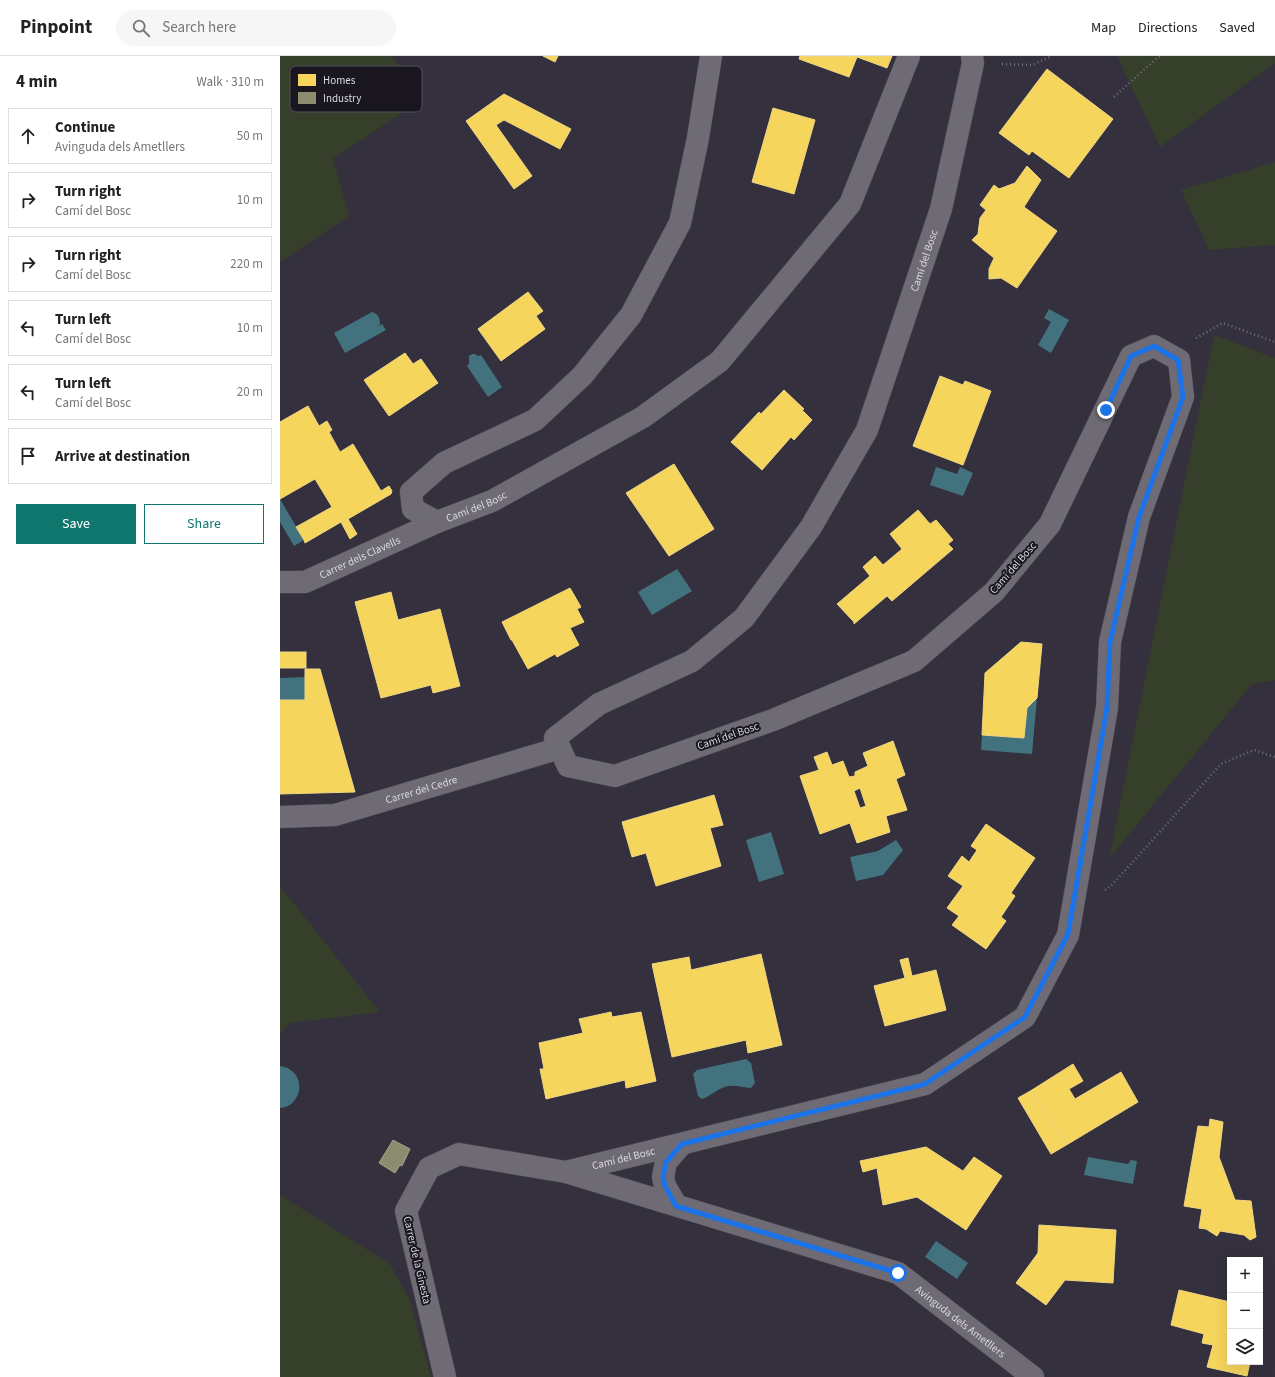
<!DOCTYPE html>
<html lang="en">
<head>
<meta charset="utf-8">
<style>
  :root { --surface:#fff; --page:#f6f6f6; --text:#222; --muted:#767676; --line:#e0e0e0; --accent:#0f766e }
  body { margin:0; font-family:"Source Sans 3",sans-serif; background:var(--page); color:var(--text) }
  .controls { position:absolute; right:12px; bottom:12px; display:grid; overflow:hidden; border-radius:0px; box-shadow:0 4px 16px #0002 }
  .controls button { width:36px; height:36px; display:grid; place-items:center; padding:0; border:0; border-bottom:1px solid var(--line); background:var(--surface); color:var(--text); font:20px sans-serif }
  .stop { position:absolute; width:12px; height:12px; margin:-9px; border:3px solid #1a73e8; border-radius:50%; background:#fff }
  .stop.end { background:#1a73e8; border-color:#fff; box-shadow:0 1px 4px #0008 }
  .list { margin:0; padding:0; list-style:none }
  h2 { display:flex; justify-content:space-between; align-items:center; height:52px; margin:0; padding:0 16px; font-size:17px }
  h2 small { font-size:13px; font-weight:400; color:var(--muted) }
  .list li { display:grid; grid-template-columns:26px 1fr auto; gap:12px; align-items:center; box-sizing:border-box; height:56px; margin:0 8px 8px; padding:0 8px; border:1px solid var(--line); border-radius:0px }
  .list b { display:block; font-size:15px; white-space:nowrap }
  .list p { margin:0; font-size:13px; white-space:nowrap; color:var(--muted) }
  .list em { font-size:13px; font-style:normal; color:var(--muted) }
  .actions { display:flex; gap:8px; padding:12px 16px }
  .actions a { flex:1; padding:9px 0; border:1px solid var(--accent); border-radius:0px; text-align:center; font-size:14px; color:var(--accent) }
  .actions .main { background:var(--accent); color:#fff }
  .icon { flex:none; width:22px; height:22px; fill:none; stroke:currentColor; stroke-width:2; stroke-linecap:round; stroke-linejoin:round }
  .map { position:relative; flex:none; width:995px; height:1321px; overflow:hidden }
  header { display:flex; align-items:center; gap:24px; box-sizing:border-box; height:56px; padding:0 20px; background:var(--surface); border-bottom:1px solid var(--line) }
  header strong { font-size:19px }
  nav { display:flex; gap:22px; margin-inline-start:auto; font-size:14px }
  .search { width:280px; height:36px; background:var(--page); display:flex; align-items:center; gap:10px; box-sizing:border-box; padding:0 14px; border-radius:22px; color:var(--muted); font-size:15px }
  main { display:flex }
  aside { flex:1; background:var(--surface) }
  .map>svg:first-child { display:block }
</style>
</head>
<body>
<header>
<strong>Pinpoint</strong>
<div class="search"><svg class="icon" aria-label="search" viewBox="0 0 24 24"><circle cx="10" cy="10" r="6"/><path d="M15 15l6 6"/></svg>Search here</div>
<nav><a>Map</a><a>Directions</a><a>Saved</a></nav>
</header>
<main>
<aside>
<h2>4 min<small>Walk · 310 m</small></h2>
<ul class="list">
<li><svg class="icon" aria-label="ahead" viewBox="0 0 24 24"><path d="M12 20V5M6 11l6-6 6 6"/></svg><div><b>Continue</b><p>Avinguda dels Ametllers</p></div><em>50 m</em></li>
<li><svg class="icon" aria-label="right" viewBox="0 0 24 24"><path d="M7 20v-9h11M14 6l5 5-5 5"/></svg><div><b>Turn right</b><p>Camí del Bosc</p></div><em>10 m</em></li>
<li><svg class="icon" aria-label="right" viewBox="0 0 24 24"><path d="M7 20v-9h11M14 6l5 5-5 5"/></svg><div><b>Turn right</b><p>Camí del Bosc</p></div><em>220 m</em></li>
<li><svg class="icon" aria-label="left" viewBox="0 0 24 24"><path d="M17 20v-9H6M10 6l-5 5 5 5"/></svg><div><b>Turn left</b><p>Camí del Bosc</p></div><em>10 m</em></li>
<li><svg class="icon" aria-label="left" viewBox="0 0 24 24"><path d="M17 20v-9H6M10 6l-5 5 5 5"/></svg><div><b>Turn left</b><p>Camí del Bosc</p></div><em>20 m</em></li>
<li><svg class="icon" aria-label="arrive" viewBox="0 0 24 24"><path d="M6 21V4h12l-3 4 3 4H6"/></svg><div><b>Arrive at destination</b></div></li>
</ul>
<div class="actions"><a class="main">Save</a><a>Share</a></div>
</aside>
<div class="map">
<svg width="995" height="1321" viewBox="0 0 995 1321">
  <rect width="100%" height="100%" fill="#34303d"/>
  <g fill="#363f2a">
    <polygon points="0,0 112,0 142,44 53,103 69,160 0,206"/>
    <polygon points="837,0 995,0 995,7 880,91"/>
    <polygon points="995,106 995,189 929,194 901,134"/>
    <polygon points="934,279 995,302 995,624 972,628 829,803"/>
    <polygon points="0,830 100,956 10,967 0,978"/>
    <polygon points="0,1139 110,1208 130,1245 151,1321 0,1321"/>
  </g>
  <g fill="#43727f">
    <polygon points="769,253 789,264 771,297 758,289 771,266 764,262"/>
    <path d="M92 256C98 258 100 262 100 268L97 271 102 268 106 274 65 297 54 277Z"/>
    <polygon points="192,298 195,298 198,300 201,299 222,331 208,341 187,310 189,308 189,300"/>
    <polygon points="656,411 677,418 680,411 693,417 683,440 650,429"/>
    <polygon points="0,443 24,484 14,490 0,466"/>
    <polygon points="397,513 412,535 372,559 358,536"/>
    <polygon points="25,621 25,644 0,644 0,622"/>
    <polygon points="757,642 752,698 701,694 702,679 744,682 747,652"/>
    <polygon points="491,776 504,818 479,826 466,784"/>
    <polygon points="616,784 623,794 603,819 576,825 570,801 598,795"/>
    <path d="M466 1003 471 1007 475 1027 471 1032C464 1032 456 1029 448 1030 438 1032 431 1040 422 1043L418 1040 413 1018 417 1014Z"/>
    <path d="M0 1010C3 1011 7 1011 9 1013 27 1023 20 1051 0 1052Z"/>
    <polygon points="808,1101 848,1108 851,1104 857,1105 853,1128 804,1119"/>
    <polygon points="656,1185 688,1207 677,1223 645,1201"/>
  </g>
  <g fill="#f6d55c" stroke="#eed685" fill-rule="evenodd">
    <polygon points="263,0 278,0 275,6"/>
    <polygon points="520,0 612,0 607,12 577,1 569,21 519,3"/>
    <polygon points="767,13 833,63 789,122 752,95 749,99 719,77"/>
    <polygon points="224,38 291,73 280,93 224,64 216,69 252,120 234,133 186,65"/>
    <polygon points="493,52 535,64 514,138 472,126"/>
    <polygon points="747,110 761,124 744,151 777,175 737,232 721,222 709,223 709,213 714,202 692,184 698,178 700,162 706,154 700,149 714,129 719,133 735,127"/>
    <polygon points="248,236 263,255 256,260 265,273 221,305 198,273"/>
    <polygon points="125,297 133,308 141,303 158,327 109,360 84,324"/>
    <polygon points="660,320 683,329 685,325 711,335 683,409 633,390"/>
    <polygon points="504,334 524,353 522,354 532,364 514,384 511,381 482,414 451,386 479,356 481,358"/>
    <polygon points="28,350 39,370 47,365 52,374 49,376 60,396 73,388 101,435 109,430 112,435 111,438 68,463 77,478 70,483 61,466 25,487 24,484 16,471 52,451 35,423 0,443 0,366"/>
    <polygon points="394,408 434,473 389,500 346,437"/>
    <polygon points="638,454 650,468 656,464 673,484 668,488 673,493 612,545 607,540 574,568 574,566 557,548 590,520 583,511 595,500 603,509 622,493 610,478"/>
    <polygon points="290,532 301,551 297,553 304,566 290,572 299,589 277,601 275,598 248,613 232,584 231,584 222,566"/>
    <polygon points="111,536 118,564 160,553 180,630 153,637 151,629 101,642 75,546"/>
    <polygon points="741,586 762,588 757,642 747,652 744,682 702,679 705,617"/>
    <rect x="0" y="596" width="26" height="16"/>
    <polygon points="25,613 40,613 75,736 0,738 0,644 25,644"/>
    <path d="M613 685 625 719 616 723 627 754 606 760 610 776 577 787 570 767 540 778 520 720 539 714 534 701 547 696 552 709 563 705 569 721 575 720V716L588 710 583 697ZM580 732 586 750 580 752 574 735Z"/>
    <polygon points="434,739 443,769 430,772 441,810 376,830 366,797 352,801 342,766"/>
    <polygon points="706,768 755,802 731,837 735,840 721,861 726,865 706,893 672,869 679,860 667,852 683,830 668,820 682,800 689,806 697,794 691,790"/>
    <polygon points="481,898 502,989 468,997 466,984 392,1001 372,908 409,901 411,914"/>
    <polygon points="628,902 632,920 656,914 666,954 605,970 594,930 625,922 620,904"/>
    <polygon points="331,956 332,961 361,956 376,1025 346,1032 345,1024 266,1043 260,1013 264,1013 259,987 303,977 299,963"/>
    <polygon points="793,1008 803,1025 789,1033 795,1043 841,1016 858,1046 788,1088 752,1034"/>
    <polygon points="752,1034 788,1088 771,1098 738,1042"/>
    <polygon points="930,1063 943,1066 939,1101 955,1144 971,1145 976,1181 970,1184 964,1179 940,1175 937,1180 926,1173 919,1172 922,1153 904,1150 918,1070 929,1071"/>
    <polygon points="646,1091 683,1115 694,1101 722,1120 686,1174 637,1141 603,1149 597,1112 583,1116 580,1105"/>
    <polygon points="759,1169 836,1174 833,1227 785,1224 766,1249 736,1227 758,1197"/>
    <polygon points="899,1234 950,1246 950,1306 970,1306 967,1320 927,1311 933,1289 922,1287 924,1278 891,1269"/>
  </g>
  <polygon fill="#8c8c6e" stroke="#a4a292" points="113,1084 130,1093 122,1110 120,1109 115,1117 99,1107"/>
  <g fill="none" stroke-linecap="round" stroke-linejoin="round">
    <g stroke="#4f4b56" stroke-width="23">
      <g id="street">
        <path id="s1" d="M431 0 418 82 400 167 351 259 302 320 255 364 164 407 131 436 133 453 157 466 212 445 363 361 440 305 570 148 629 0"/>
        <path id="s2" d="M0 526H25L157 466"/>
        <path id="s3" d="M0 761 55 759 280 692"/>
        <path id="s4" d="M286 1116 645 1028 745 961 788 879 827 652 830 586 859 461 903 341 899 304 874 290 851 300 770 468 714 536 634 605 493 664 335 720 288 710 275 682 319 648 412 605 464 562 531 471 587 374 661 153 693 7 692 0"/>
        <polyline points="396,1149 385,1130 383,1121 386,1106 402,1088"/>
        <path id="s5" d="M165 1321 126 1155 149 1112 179 1098 286 1116 618 1217 753 1321"/>
      </g>
    </g>
    <g stroke="#716f78" stroke-width="2.5" stroke-dasharray="1 3" stroke-linecap="butt">
      <polyline points="722,8 752,9 772,0"/>
      <polyline points="834,41 877,2 880,0"/>
      <polyline points="916,282 943,267 995,286"/>
      <polyline points="825,834 831,830 941,708 974,694 995,701"/>
    </g>
    <use href="#street" stroke="#6e6b74" stroke-width="22"/>
  </g>
  <g fill="none" stroke-linecap="round" stroke-linejoin="round">
    <polyline stroke="#1a73e8" stroke-width="5" points="618,1217 396,1150 385,1130 383,1121 386,1106 402,1088 645,1028 745,961 788,878 827,652 830,586 859,461 903,341 898,304 874,290 851,300 826,354"/>
  </g>
  <g text-anchor="middle" dominant-baseline="central" stroke-width="4" stroke-linejoin="round" paint-order="stroke">
    <g font-size="11" fill="#dbd7e5" stroke="#191620">
      <text stroke="none"><textPath href="#s4" startOffset="2635">Camí del Bosc</textPath></text>
      <text stroke="none"><textPath href="#s1" startOffset="648">Camí del Bosc</textPath></text>
      <text stroke="none"><textPath href="#s2" startOffset="85">Carrer dels Clavells</textPath></text>
      <text transform="translate(733 512) rotate(-49)">Camí del Bosc</text>
      <text transform="translate(448 680) rotate(-19)">Camí del Bosc</text>
      <text stroke="none"><textPath href="#s3" startOffset="145">Carrer del Cedre</textPath></text>
      <text stroke="none"><textPath href="#s4" startOffset="59">Camí del Bosc</textPath></text>
      <text transform="translate(137 1204) rotate(77)">Carrer de la Ginesta</text>
      <text stroke="none"><textPath href="#s5" startOffset="787">Avinguda dels Ametllers</textPath></text>
    </g>
  </g>
  <rect x="10" y="10" width="132" height="46" rx="6" fill="#191620" stroke="#53505b" stroke-width="1"/>
  <rect x="18" y="18" width="18" height="12" fill="#f6d55c"/>
  <rect x="18" y="36" width="18" height="12" fill="#8c8c6e"/>
  <g font-size="11" fill="#dbd7e5">
    <text x="43" y="28">Homes</text>
    <text x="43" y="46">Industry</text>
  </g>
</svg>
<div class="controls">
<button>+</button>
<button>−</button>
<button><svg class="icon" aria-label="layers" viewBox="0 0 24 24"><path d="M12 4l9 5-9 5-9-5zM3 14l9 5 9-5"/></svg></button>
</div>
<div class="stop" style="left:618px;top:1217px"></div>
<div class="stop end" style="left:826px;top:354px"></div>
</div>
</main>
</body>
</html>
